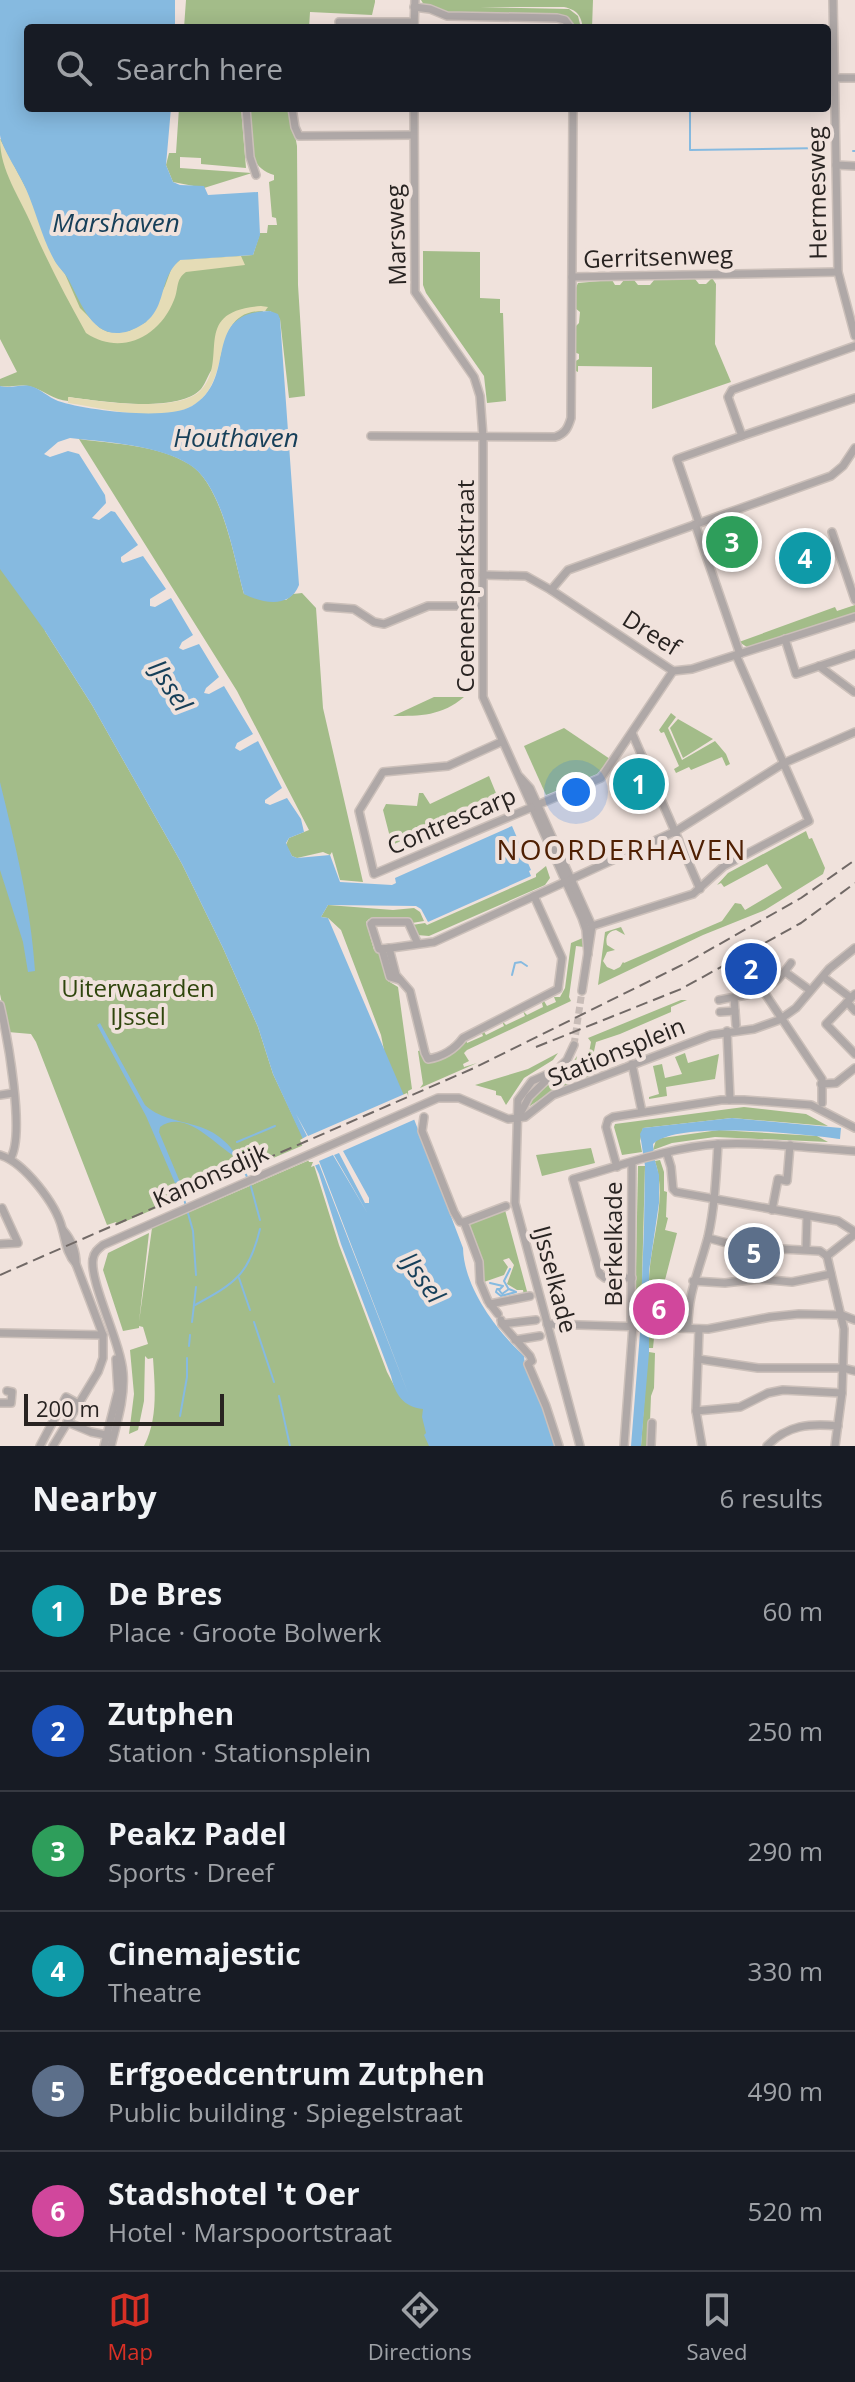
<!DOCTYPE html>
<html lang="en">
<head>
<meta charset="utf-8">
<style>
  :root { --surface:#171b24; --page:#20242c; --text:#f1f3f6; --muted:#9ea1a6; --line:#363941; --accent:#d93025 }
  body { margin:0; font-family:"Open Sans",sans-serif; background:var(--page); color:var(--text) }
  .scale { position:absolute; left:24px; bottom:20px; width:200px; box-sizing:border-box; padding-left:8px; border:4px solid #282321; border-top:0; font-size:22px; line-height:28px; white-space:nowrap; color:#282321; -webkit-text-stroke:6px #f0e2dc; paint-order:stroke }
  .you { position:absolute; left:576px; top:792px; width:28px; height:28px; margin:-20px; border:6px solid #fff; border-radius:50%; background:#1a73e8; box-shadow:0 0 0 12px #1a73e833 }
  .badge { display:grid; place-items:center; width:52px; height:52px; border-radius:50%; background:var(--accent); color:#fff; font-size:26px; font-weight:700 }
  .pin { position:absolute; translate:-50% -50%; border:4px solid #fff; box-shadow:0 2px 8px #0006 }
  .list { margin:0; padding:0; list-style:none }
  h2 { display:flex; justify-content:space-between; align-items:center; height:104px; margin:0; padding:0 32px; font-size:34px }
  h2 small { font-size:26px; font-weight:400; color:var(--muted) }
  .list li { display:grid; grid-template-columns:52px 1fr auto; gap:24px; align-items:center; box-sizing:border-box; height:120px; padding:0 32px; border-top:2px solid var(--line) }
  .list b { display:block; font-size:30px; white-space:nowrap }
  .list p { margin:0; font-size:26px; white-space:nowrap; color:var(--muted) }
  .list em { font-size:26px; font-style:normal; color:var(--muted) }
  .icon { flex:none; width:44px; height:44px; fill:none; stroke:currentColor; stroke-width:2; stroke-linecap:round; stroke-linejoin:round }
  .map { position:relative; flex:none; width:855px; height:1446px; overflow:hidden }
  .search { position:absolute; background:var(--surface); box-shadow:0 4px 20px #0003; left:24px; right:24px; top:24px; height:88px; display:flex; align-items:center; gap:20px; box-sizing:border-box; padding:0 28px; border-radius:8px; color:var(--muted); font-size:30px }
  .sheet { height:824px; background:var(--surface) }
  nav { display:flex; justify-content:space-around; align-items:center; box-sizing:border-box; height:112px; border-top:2px solid var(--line); background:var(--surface); font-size:22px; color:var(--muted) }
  nav a { display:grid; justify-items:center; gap:4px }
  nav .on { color:var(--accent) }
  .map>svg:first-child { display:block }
</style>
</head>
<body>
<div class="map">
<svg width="855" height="1446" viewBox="0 0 855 1446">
  <rect width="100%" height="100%" fill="#f0e2dc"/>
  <g fill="#a3bc89">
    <polygon points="186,0 375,0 375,2 372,15 310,12 309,28 184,28"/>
    <path d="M421 0H593L592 28H583C581 15 577 10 564 7H480L569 9 578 16 581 28H575L569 19 559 14 450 13 424 5Z"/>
    <polygon points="179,108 241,108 246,168 201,164 201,158 180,157 180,168 252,173 204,188 173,182 166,165 169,153 176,153"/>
    <path d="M247 108H290L297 146 298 285 305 396 289 398 280 319 270 311H265L266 308C248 328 229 347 213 368 208 374 206 383 201 389 178 414 99 401 69 397L68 401C54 400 45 391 32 387 20 383 10 388 0 386V379L17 372 0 339V139L180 260 253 255 260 233H267L268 225H277L276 218 272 217 269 182 274 180V175C244 166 250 135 247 108Z"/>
    <polygon points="423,251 480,252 480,298 500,299 500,313 503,313 506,401 487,403 484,376 426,293 423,285"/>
    <polygon points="712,278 716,284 715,344 731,382 652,409 652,367 578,366 578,372 574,370 574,362 579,359 579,354 574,352 575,327 579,323 580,312 575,308 575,290 578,283 612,280 615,285 620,285 624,280 634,280 638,285 650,285 655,279 695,279 699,284 706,284"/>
    <path d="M79 439C114 444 158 445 189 464 222 484 234 558 244 594L286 600 293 594 302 593 316 608 323 708 363 882 340 880 332 852 330 855 323 852 297 858 292 856 286 845 289 838 309 830 237 691Z"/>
    <polygon points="0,546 43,611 45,631 92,705 182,864 223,948 258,1027 273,1074 306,1144 117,1225 116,1222 107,1225 36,1042 31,1034 8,1032 0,994"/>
    <polygon points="855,605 855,613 747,647 739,642 835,607 837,611"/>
    <path d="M434 697H464C442 716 420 716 393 716Z"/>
    <polygon points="671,713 676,717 668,728 682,760 715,741 726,754 730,764 726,766 722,757 691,770 689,767 676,773 674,769 679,766 664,732 661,733 659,730"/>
    <polygon points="678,719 713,739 683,758 670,728"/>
    <polygon points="564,728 610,759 597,774 546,795 524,746"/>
    <polygon points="489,776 498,798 392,845 383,810 386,804 417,806 419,793 423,793 430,804"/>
    <path d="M806 831 809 839 812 838 825 868 823 874 765 910 703 935 598 985 605 932 621 927 625 935 616 930C608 931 605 937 607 945L615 950 607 952 603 961 607 967 614 970 620 967 623 962 624 963 722 921 735 903 741 904 745 910 782 888 767 864 724 887 721 883 717 885 728 873Z"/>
    <polygon points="546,866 550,878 545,885 429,936 417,935 412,925 425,923 427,925 536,877 536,874"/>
    <polygon points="328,905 393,910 414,908 420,912 424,921 412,923 369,919 366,922 374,950 380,954 388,981 398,987 412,1089 408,1091 409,1111 385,1055 381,1035 341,930 328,918 321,917"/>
    <path d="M585 937 584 947 576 946 569 997 571 1001 467 1050 464 1053 469 1061 463 1064 464 1067 477 1063 420 1088 423 1084 418 1051 422 1050 426 1060C441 1061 458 1050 466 1039L467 1043 483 1036 481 1031 483 1030 486 1035 504 1026 502 1021 506 1025 525 1016 523 1011 527 1015 543 1007 542 1003 544 1001 547 1006 556 1002 554 997H560L565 988 571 943Z"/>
    <polygon points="681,1000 687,1000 671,1007 671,1012 620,1034 596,1042 590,1070 588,1058 591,1042 588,1038"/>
    <polygon points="558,1053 553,1060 524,1078 506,1105 501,1096 496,1095 496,1091 475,1085 528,1069"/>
    <polygon points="685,1053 688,1063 719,1054 715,1079 666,1087 667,1096 649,1099 649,1097 659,1094 653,1066 662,1064 665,1078 682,1074 675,1057"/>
    <path d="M577 1056 575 1066 584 1077 611 1069 551 1092 530 1106 529 1102C544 1085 565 1076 577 1056Z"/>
    <polygon points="744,1107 806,1114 828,1126 732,1118 643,1128 640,1141 642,1152 622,1155 614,1127 615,1124"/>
    <polygon points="719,1130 817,1136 828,1142 715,1137 672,1143 653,1150 656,1140 662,1138"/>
    <polygon points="591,1148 595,1163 542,1176 536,1155"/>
    <path d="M312 1159 339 1245 387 1372 398 1393 422 1404 449 1446H144C158 1419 155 1387 153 1358L148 1359 145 1356 144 1401 138 1430 129 1434 134 1394 130 1350 148 1344 143 1327 139 1326V1328L123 1331 103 1270 108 1253 149 1233 139 1322 152 1228Z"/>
    <path d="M660 1160 664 1172V1191L667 1192 666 1217 668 1218 665 1230 677 1233 665 1280H649C650 1241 668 1200 655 1161Z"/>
    <polygon points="638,1166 645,1166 641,1319 635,1319"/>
    <polygon points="505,1210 528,1295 524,1296 523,1290 517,1290 507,1284 514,1265 509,1258 503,1260 508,1267 504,1275 484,1282 483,1262 468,1225"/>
    <polygon points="649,1333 654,1338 653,1348 649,1348 649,1352 655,1353 654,1388 651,1396 649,1446 641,1446"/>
  </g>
  <g fill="#e5dcb6">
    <path d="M0 139 28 192 55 261 65 274 80 308 100 328 108 332 129 331 146 322 165 286 172 267 180 260 241 256 245 265 186 272C175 280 179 289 174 300 159 338 120 356 86 333 66 297 48 263 32 226 20 197 0 171 0 139Z"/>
    <path d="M261 306 268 307 265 311C204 309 238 389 186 409 150 422 104 408 68 403V397C98 401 178 414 201 390 230 359 189 311 261 306Z"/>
  </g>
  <g fill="#86bae0">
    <path d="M0 0H175V28H28V108H171L166 165 173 182 180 185 204 186 208 195 258 192 260 235 253 255 180 260C154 282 172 316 129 331 92 343 81 301 67 277 64 272 59 268 56 263 43 242 36 211 26 189 21 176 1 147 0 135 0 93 0 43 0 0Z"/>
    <path d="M270 311 278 314 280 319 299 585C290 609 262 603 244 594 234 559 223 486 190 465 160 445 105 442 70 438L58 442 44 454 50 457 68 451 79 454 105 495 106 503 92 518 99 520 111 511 115 512 138 545 121 557V561L123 563 143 556 166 589 150 599V606L155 607 171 598 193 635 182 642 179 648 183 650 199 644 219 677 206 688 204 693 209 694 224 686 253 734 237 743 235 748 240 751 258 741 282 788 265 800V803L270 805 287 798 301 819 304 832 289 838 286 843 292 856 297 858 330 855 340 882 392 885 396 883 395 878 512 826 531 870 529 871 531 876 428 922 421 909 416 906 328 905 321 917 328 918 414 1119 463 1248C464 1288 497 1331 524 1356L525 1366 544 1408 556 1446H429L424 1435 426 1433 422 1417 423 1409C403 1407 395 1394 391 1376L341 1244 319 1174 273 1074 258 1027 223 948 182 864 92 705 45 631 0 569V386C10 389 20 384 30 386 41 389 48 397 58 401 85 410 167 421 192 406 240 378 199 312 270 311Z"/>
    <path d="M0 782C15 844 31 906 35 971L28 972 23 942 0 870Z"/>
    <path d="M100 1023 145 1105C172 1130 212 1114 238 1158 219 1150 187 1107 160 1127L159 1132 180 1182 175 1183 146 1116 97 1025Z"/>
    <path d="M732 1118 841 1128 840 1139C806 1134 676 1120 653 1144L654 1157 659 1175V1203L649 1271V1353L641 1446H631L640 1333 644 1227 645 1166 640 1134 643 1128Z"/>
  </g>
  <polygon fill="#f0e2dc" points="407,1093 418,1118 343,1151 369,1198 369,1203 365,1203 339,1153 334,1155 368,1214 333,1155 319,1161 408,1393 319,1164 311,1167 313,1162 309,1162 300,1140 307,1136 296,1114 308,1136"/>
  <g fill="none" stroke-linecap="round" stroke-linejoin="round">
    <g stroke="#86bae0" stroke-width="2">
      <polyline points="690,108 690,150 824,148"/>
      <polyline points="853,151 855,151"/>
      <polyline points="512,975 515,963 521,962 527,966"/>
      <polyline points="237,1142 275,1126"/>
      <polyline points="242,1165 247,1177"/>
      <polyline points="250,1183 260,1220"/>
      <polyline points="182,1192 193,1231 196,1275"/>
      <polyline points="239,1278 250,1310"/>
      <polyline points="490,1283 503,1286 499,1290 502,1294 509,1289 516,1292 501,1296 496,1292 497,1289 500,1289"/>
      <polyline points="508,1288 504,1281 510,1269"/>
      <path d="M195 1305C235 1283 249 1275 260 1229"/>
      <polyline points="192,1322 196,1287"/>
      <polyline points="254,1322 274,1382"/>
      <polyline points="189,1346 190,1335"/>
      <polyline points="279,1396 290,1446"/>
      <polyline points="180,1416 187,1377 187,1358"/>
    </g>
    <polyline stroke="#c8bcb7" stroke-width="7" stroke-dasharray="7 3.5" stroke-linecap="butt" points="574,1045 582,991"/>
    <g stroke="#ccc0ba" stroke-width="10">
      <g id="minor">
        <polyline points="833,0 838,272 855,336"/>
        <polyline points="414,7 430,9 447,16 557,18 565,20 571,28"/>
        <polyline points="339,22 414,22"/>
        <polyline points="414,28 415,0"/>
        <polyline points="834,78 855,78"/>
        <polyline points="246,108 250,157 256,175"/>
        <polyline points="292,108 295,127 299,136 413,135"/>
        <polyline points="414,108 415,292 474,377 480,396 483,437 483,697 582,918 586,930 588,954"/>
        <polyline points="836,165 855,166"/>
        <polyline points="572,277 838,272"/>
        <polyline points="855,346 732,390 728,397 742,436 855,398"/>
        <path d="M371 436 555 437C565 434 568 428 571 418L573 108"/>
        <polyline points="699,523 677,459 742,436"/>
        <polyline points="695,524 740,654"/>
        <polyline points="832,532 855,600"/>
        <polyline points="483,575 526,576 551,590 568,570 831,476 843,466 855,448"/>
        <polyline points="551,590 673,671 692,669 855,617"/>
        <polyline points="327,607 354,609 374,622 384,624 428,606 482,606"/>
        <polyline points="785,639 796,674 855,654"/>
        <polyline points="819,666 854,692"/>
        <polyline points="632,733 700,889"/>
        <polyline points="501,742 448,766 383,772 359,811 374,874 601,778 673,671"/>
        <polyline points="520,777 530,788 592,926 582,991"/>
        <polyline points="592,926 693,894 724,866 809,821 736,655"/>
        <path d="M418 944 408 922H373L371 924 379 949C397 948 416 944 434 942L676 831 784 763 855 732"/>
        <path d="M389 948 396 975 410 991 425 1053 428 1059C442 1057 455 1049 463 1038L558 989 562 958 534 896"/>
        <polyline points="382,949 390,977 400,980"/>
        <polyline points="785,972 807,988"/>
        <polyline points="826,979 851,998"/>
        <polyline points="758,983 822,1079 822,1103"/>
        <polyline points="855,994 826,1024 855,1054"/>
        <polyline points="734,998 736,1025"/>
        <path d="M719 1000C754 993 768 997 791 963"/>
        <polyline points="847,1002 855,1011"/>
        <path d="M0 1005C7 1035 26 1136 10 1159"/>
        <polyline points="720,1012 735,1011"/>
        <polyline points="727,1031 730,1100"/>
        <polyline points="632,1064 642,1112"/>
        <polyline points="557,1070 532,1081 518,1100 515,1203 580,1446"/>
        <polyline points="821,1084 836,1083 855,1068"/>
        <polyline points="0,1095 13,1093"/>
        <polyline points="424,1117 422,1131 454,1212 460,1222 464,1222"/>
        <polyline points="518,1118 529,1097 567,1060 574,1045"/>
        <polyline points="667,1154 671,1167 673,1189 676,1192 838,1221 855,1232"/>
        <path d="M0 1155C24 1162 56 1204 62 1228 66 1241 66 1253 76 1264"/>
        <polyline points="617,1167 606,1127 608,1120 613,1117 721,1100 744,1100 811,1105 855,1128"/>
        <polyline points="772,1210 778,1179 787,1181 790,1145"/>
        <polyline points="708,1238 742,1247 820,1251 827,1256"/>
        <polyline points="0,1244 18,1243 2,1208"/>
        <polyline points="806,1249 807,1216"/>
        <polyline points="827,1256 844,1329 842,1393 835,1446"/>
        <polyline points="827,1256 855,1234"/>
        <path d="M632 1278H605L600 1274 573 1179C620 1166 670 1147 718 1144 764 1142 809 1148 855 1151"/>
        <polyline points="693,1281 725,1283 758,1279 792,1282 831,1274"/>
        <polyline points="490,1304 530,1296"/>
        <polyline points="498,1314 488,1301 480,1282 479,1262 464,1222 506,1206"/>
        <polyline points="501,1320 502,1324 536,1320"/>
        <polyline points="502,1324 530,1356 532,1361 528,1364 546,1406 559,1446"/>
        <polyline points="547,1324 708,1329 770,1317 799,1314 842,1315 855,1320"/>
        <polyline points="631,1326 632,1163"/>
        <path d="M688 1328C687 1295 700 1268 708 1237 715 1206 716 1176 718 1144"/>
        <polyline points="699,1329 696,1411 702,1446"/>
        <polyline points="0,1333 103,1335"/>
        <polyline points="515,1340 540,1336"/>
        <polyline points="698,1359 758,1368 843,1368 855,1371"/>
        <polyline points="0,1403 11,1403 12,1392 7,1391"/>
        <polyline points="696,1411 740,1407 768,1393 783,1390 842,1393"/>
        <polyline points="67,1422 91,1432 111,1436"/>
        <polyline points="40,1446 66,1397 77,1403"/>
        <path d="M53 1446 98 1372 103 1358V1335L76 1264C76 1251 71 1239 63 1230"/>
        <polyline points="104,1446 118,1391 116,1359"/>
        <path d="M111 1446C117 1422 125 1398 123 1373 121 1343 89 1281 93 1259 94 1252 98 1249 103 1245L438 1098H459L508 1119 525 1117 553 1095 711 1035 754 1029 779 1020 796 1008 829 969 855 948"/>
        <polyline points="624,1446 633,1326"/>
        <polyline points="651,1446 652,1423"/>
        <path d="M767 1446C787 1425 810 1423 838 1426"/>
      </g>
    </g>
    <use href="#minor" stroke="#afa8a7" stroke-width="7"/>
    <g stroke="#716966" stroke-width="2" stroke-dasharray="12 6" stroke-linecap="butt">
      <polyline points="536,1047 681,989 801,923 855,883"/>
      <polyline points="0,1275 474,1068 688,962 801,898 855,860"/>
    </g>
  </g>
  <g text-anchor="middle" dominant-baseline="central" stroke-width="8" stroke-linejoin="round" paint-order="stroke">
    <g font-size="24" fill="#282321" stroke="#f0e2dc">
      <text transform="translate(816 193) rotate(-91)">Hermesweg</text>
      <text transform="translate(395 235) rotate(-92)">Marsweg</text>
      <text transform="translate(658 256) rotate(-2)">Gerritsenweg</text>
      <text transform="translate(464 586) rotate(-90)">Coenensparkstraat</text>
      <text transform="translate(652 632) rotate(32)">Dreef</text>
      <text transform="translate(451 820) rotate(-23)">Contrescarp</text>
      <text transform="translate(616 1051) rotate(-22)">Stationsplein</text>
      <text transform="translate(210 1175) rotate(-24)">Kanonsdijk</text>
      <text transform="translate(612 1244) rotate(-90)">Berkelkade</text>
      <text transform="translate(556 1279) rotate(75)">IJsselkade</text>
    </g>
    <g font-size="24" fill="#2f460d" stroke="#f0e2dc">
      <text x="138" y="987">Uiterwaarden<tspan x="138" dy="28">IJssel</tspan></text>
    </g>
    <g font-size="26" font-style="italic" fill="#163f59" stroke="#f0e2dc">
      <text x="116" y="222">Marshaven</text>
      <text x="236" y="437">Houthaven</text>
      <text transform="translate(171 685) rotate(57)">IJssel</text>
      <text transform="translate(423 1277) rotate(54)">IJssel</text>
    </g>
    <g font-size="28" letter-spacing="2" fill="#4f2003" stroke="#f0e2dc">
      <text x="622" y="849">NOORDERHAVEN</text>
    </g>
  </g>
</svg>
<div class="scale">200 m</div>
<div class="you"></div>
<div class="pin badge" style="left:639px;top:784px;background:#0f9aa8">1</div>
<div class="pin badge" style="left:751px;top:969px;background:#1a4fb4">2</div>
<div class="pin badge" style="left:732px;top:542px;background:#2e9e5b">3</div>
<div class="pin badge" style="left:805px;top:558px;background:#0f9aa8">4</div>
<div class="pin badge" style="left:754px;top:1253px;background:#5c6f8a">5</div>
<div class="pin badge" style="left:659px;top:1309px;background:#d1479c">6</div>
<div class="search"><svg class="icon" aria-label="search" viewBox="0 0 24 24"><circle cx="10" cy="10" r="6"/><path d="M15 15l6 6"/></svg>Search here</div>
</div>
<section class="sheet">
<h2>Nearby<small>6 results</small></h2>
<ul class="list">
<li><span class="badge" style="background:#0f9aa8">1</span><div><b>De Bres</b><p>Place · Groote Bolwerk</p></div><em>60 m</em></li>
<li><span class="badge" style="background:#1a4fb4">2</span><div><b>Zutphen</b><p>Station · Stationsplein</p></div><em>250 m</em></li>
<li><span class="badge" style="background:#2e9e5b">3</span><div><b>Peakz Padel</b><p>Sports · Dreef</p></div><em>290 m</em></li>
<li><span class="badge" style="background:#0f9aa8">4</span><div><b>Cinemajestic</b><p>Theatre</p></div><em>330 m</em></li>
<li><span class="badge" style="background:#5c6f8a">5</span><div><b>Erfgoedcentrum Zutphen</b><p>Public building · Spiegelstraat</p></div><em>490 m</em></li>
<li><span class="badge" style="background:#d1479c">6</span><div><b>Stadshotel 't Oer</b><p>Hotel · Marspoortstraat</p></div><em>520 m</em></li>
</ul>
</section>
<nav>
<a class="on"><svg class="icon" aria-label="map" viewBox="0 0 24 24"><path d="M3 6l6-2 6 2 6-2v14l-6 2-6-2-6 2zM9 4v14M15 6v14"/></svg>Map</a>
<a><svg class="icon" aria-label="directions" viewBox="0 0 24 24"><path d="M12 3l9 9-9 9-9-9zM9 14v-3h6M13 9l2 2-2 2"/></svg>Directions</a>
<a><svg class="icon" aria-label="saved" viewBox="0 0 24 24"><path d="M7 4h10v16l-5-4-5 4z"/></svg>Saved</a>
</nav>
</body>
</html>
